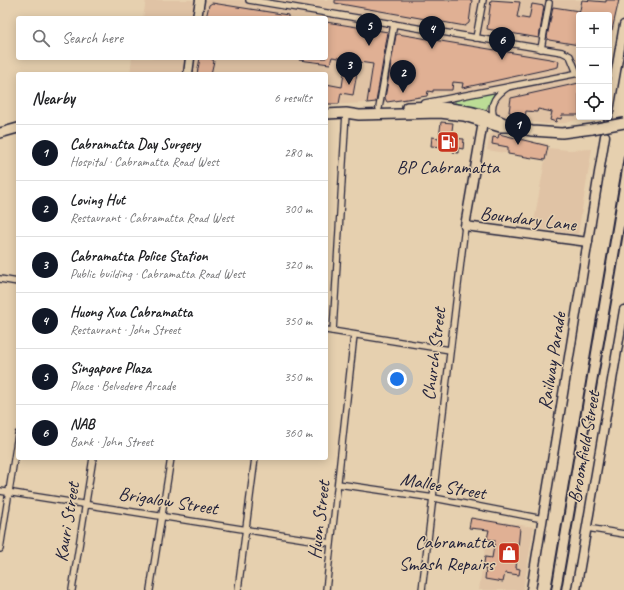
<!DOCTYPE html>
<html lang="en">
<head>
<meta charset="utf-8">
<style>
  :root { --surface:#fff; --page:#f2f2f2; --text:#202124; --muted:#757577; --line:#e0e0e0; --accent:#111827 }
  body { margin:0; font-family:Caveat,sans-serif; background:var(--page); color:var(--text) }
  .controls { position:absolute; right:12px; top:12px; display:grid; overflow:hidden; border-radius:4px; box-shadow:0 2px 10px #0003 }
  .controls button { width:36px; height:36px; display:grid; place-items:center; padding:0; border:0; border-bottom:1px solid var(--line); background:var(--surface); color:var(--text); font:20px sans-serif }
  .you { position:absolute; left:397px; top:379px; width:14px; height:14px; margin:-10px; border:3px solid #fff; border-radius:50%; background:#1a73e8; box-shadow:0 0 0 6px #1a73e833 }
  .badge { display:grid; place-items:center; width:26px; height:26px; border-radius:50%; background:var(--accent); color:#fff; font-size:13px; font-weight:700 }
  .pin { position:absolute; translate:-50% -33px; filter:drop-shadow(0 1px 2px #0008) }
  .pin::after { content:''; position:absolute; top:21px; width:14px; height:12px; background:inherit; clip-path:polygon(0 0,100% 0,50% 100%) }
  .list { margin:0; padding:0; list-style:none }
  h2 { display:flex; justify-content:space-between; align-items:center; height:52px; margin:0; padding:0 16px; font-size:17px }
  h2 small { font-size:13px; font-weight:400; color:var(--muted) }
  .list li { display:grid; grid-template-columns:26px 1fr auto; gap:12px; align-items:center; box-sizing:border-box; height:56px; padding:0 16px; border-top:1px solid var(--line) }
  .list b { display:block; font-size:15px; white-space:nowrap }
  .list p { margin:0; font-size:13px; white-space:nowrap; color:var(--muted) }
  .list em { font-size:13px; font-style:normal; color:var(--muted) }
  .icon { flex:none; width:22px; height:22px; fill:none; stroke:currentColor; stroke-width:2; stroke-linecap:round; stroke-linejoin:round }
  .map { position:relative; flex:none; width:624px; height:590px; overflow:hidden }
  .search { position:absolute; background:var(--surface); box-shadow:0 2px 10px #0003; left:16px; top:16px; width:312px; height:44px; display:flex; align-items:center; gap:10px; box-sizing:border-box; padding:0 14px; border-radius:4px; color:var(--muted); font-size:15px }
  .panel { position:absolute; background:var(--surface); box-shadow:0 2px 10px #0003; left:16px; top:72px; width:312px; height:388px; border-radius:4px }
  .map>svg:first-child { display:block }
</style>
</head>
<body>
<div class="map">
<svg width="624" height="590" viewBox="0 0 624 590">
  <rect width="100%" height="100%" fill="#e6d0af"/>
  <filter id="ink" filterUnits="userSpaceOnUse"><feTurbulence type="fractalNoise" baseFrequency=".025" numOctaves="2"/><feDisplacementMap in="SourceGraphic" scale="8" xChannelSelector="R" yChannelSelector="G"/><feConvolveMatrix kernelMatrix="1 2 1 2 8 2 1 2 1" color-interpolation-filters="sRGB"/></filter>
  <g filter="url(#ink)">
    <g fill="#e0c3a5">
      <polygon points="146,0 619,0 609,60 609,15 579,15 579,117 602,117 602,119 580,119 565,123 546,124 507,118 444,92 405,101 326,105 326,74 130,74 132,58 326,58 326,18 143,18"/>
      <polygon points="496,132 524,140 548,144 548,148 568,150 592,149 578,234 533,228 545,160 487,150 490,135"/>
      <polygon points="489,520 534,527 523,590 479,590"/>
    </g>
    <polygon fill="#bcdd96" stroke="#6f8068" points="495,92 485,112 455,103 455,99"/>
    <g fill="#e0b094" stroke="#22223b">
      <polygon points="335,0 472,0 469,23 465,26 335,3"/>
      <polygon points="491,0 520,2 517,17 529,19 532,4 544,6 539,38 487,29"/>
      <polygon points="582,0 606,2 606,0 619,0 612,30 609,30 609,15 579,15"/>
      <polygon points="212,3 288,15 288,18 206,18 209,5"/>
      <polygon points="553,7 579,11 579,45 549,40 547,37"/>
      <polygon points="326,22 388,32 376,102 367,103 373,64 359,62 353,95 341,93 339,104 326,104 326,84 342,87 346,59 332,57 330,64 299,60 300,58 326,58"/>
      <polygon points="398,34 550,59 559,61 558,67 462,88 463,83 453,82 452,90 433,90 433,92 428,91 427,96 387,102 385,98 396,35"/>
      <polygon points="200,58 210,58 214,61 211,74 197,74"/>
      <polygon points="579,83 579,115 562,115 561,119 557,118 556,122 550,120 552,112 538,109 537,112 526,111 525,117 509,112 511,98"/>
      <polygon points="441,122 453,123 451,138 464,139 463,149 458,148 458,153 453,152 453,148 431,146 432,137 439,138"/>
      <polygon points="499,134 548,146 545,160 508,154 508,147 492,144 493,137 498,138"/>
      <polygon points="471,518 518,526 520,528 516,568 520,569 519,575 505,573 503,582 485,579 486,569 483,569 485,557 492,558 495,540 487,539 489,530 469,528"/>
    </g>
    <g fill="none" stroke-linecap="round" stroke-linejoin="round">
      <g stroke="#22223b" stroke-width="8">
        <g id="street">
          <polyline points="249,0 562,52 570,56 577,73"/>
          <polyline points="476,38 483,0"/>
          <polyline points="541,49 549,3"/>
          <polyline points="425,103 579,73"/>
          <polyline points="379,108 394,24"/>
          <path d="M494 118C489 103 496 95 508 87"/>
          <polyline points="0,279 18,282"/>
          <polyline points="326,330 450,350"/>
          <polyline points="333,331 346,113"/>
          <polyline points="338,484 434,498 543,519"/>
          <polyline points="0,491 331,543"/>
          <polyline points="587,528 624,534"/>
          <polyline points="0,549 18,434"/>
          <polyline points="72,590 93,458"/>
          <polyline points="150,590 171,458"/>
          <polyline points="238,590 255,458"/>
          <polyline points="326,590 354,335"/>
          <polyline points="422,590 465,226"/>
        </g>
      </g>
      <g stroke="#22223b" stroke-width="11">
        <g id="secondary">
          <polyline points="197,18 200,0"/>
          <polyline points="188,74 190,58"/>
          <polyline points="609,111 624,25"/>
          <polyline points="608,118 608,117"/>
          <polyline points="483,122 465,226 588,242"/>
          <polyline points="531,590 605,136"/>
          <polyline points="576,590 624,310"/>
        </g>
      </g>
      <g stroke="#22223b" stroke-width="12">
        <g id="primary">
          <path d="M407 107C443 105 480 109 512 127"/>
          <polyline points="326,114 346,113 359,115 440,113 464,116 500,127 512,127 532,131 562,133 592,129"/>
          <polyline points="0,133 18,128"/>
        </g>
      </g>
      <use href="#street" stroke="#e6d0af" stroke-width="5.5"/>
      <use href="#secondary" stroke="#e6d0af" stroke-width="8"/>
      <use href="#primary" stroke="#e6d0af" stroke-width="9"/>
      <g stroke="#22223b" stroke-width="2">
        <polyline points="551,590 624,157"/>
        <polyline points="561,590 624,227"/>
      </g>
      <g stroke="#22223b" stroke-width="12" stroke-linecap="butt">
        <polyline id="primary-bridge" points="592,129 624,123"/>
      </g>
      <use href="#primary-bridge" stroke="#e6d0af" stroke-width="9"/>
    </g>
  </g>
  <defs>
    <g id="fuel-square" transform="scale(1.15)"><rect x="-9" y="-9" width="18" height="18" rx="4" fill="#c8321e" stroke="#e6d0af"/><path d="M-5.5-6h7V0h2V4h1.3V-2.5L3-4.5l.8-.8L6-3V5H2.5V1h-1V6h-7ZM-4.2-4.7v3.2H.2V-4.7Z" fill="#fff"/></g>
    <g id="shop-square" transform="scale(1.15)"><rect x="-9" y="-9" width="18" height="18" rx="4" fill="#c8321e" stroke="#e6d0af"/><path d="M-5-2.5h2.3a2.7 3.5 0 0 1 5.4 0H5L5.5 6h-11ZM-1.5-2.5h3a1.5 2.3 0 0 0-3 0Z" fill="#fff"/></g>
  </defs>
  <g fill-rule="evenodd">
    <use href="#fuel-square" x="448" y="142"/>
    <use href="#shop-square" x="509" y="553"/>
  </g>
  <g text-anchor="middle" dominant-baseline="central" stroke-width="3" stroke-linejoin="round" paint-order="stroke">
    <g font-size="19" fill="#22223b" stroke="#e6d0af">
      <text x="448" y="167">BP Cabramatta</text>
      <text x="494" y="542" text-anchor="end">Cabramatta<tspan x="494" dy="22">Smash Repairs</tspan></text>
    </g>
    <g font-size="19" fill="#22223b" stroke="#e6d0af">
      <text transform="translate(528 219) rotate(7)">Boundary Lane</text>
      <text transform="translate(434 354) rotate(-83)">Church Street</text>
      <text transform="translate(552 361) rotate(-81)">Railway Parade</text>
      <text transform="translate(584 447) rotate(-80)">Broomfield Street</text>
      <text transform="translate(443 486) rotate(10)">Mallee Street</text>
      <text transform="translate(168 501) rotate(9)">Brigalow Street</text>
      <text transform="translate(319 520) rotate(-83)">Huon Street</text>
      <text transform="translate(67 522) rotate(-81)">Kauri Street</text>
    </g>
  </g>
</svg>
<div class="controls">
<button>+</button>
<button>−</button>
<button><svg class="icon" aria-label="locate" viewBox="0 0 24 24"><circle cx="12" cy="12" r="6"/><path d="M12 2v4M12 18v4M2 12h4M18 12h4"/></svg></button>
</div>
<div class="you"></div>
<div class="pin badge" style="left:518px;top:145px">1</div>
<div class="pin badge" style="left:403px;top:93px">2</div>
<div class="pin badge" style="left:349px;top:85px">3</div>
<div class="pin badge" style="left:432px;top:49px">4</div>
<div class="pin badge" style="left:369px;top:46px">5</div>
<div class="pin badge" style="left:502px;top:60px">6</div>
<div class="search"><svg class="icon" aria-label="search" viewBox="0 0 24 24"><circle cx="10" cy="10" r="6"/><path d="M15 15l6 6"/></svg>Search here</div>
<section class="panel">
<h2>Nearby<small>6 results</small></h2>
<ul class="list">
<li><span class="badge">1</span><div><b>Cabramatta Day Surgery</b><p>Hospital · Cabramatta Road West</p></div><em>280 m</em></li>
<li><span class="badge">2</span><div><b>Loving Hut</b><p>Restaurant · Cabramatta Road West</p></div><em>300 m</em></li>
<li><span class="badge">3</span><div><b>Cabramatta Police Station</b><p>Public building · Cabramatta Road West</p></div><em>320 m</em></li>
<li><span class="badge">4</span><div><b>Huong Xua Cabramatta</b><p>Restaurant · John Street</p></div><em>350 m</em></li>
<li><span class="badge">5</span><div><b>Singapore Plaza</b><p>Place · Belvedere Arcade</p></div><em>350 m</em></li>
<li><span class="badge">6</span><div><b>NAB</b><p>Bank · John Street</p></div><em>360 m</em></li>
</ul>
</section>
</div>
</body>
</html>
